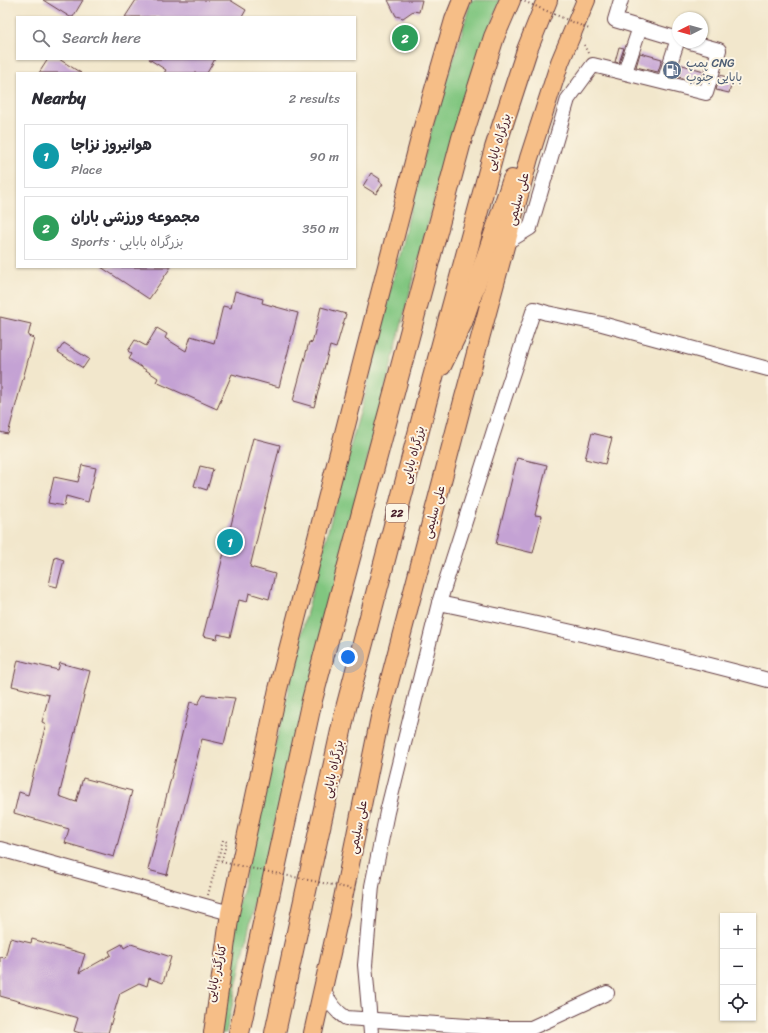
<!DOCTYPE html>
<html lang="en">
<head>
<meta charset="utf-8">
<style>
  :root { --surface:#fff; --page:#f2f2f3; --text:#2b2b33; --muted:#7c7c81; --line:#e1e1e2; --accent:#d93025 }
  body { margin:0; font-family:Sriracha,"Playpen Sans Arabic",sans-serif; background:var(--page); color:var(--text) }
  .controls { position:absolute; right:12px; bottom:12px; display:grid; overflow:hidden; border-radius:0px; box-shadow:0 1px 3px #0004 }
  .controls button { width:36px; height:36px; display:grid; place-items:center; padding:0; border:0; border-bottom:1px solid var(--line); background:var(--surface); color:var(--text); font:20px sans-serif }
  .compass { position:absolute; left:672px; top:12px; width:36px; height:36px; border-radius:50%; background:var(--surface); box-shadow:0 1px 3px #0004; rotate:264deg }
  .you { position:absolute; left:348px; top:657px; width:14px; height:14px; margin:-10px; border:3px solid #fff; border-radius:50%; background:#1a73e8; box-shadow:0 0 0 6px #1a73e833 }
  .badge { display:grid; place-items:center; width:26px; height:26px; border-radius:50%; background:var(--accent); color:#fff; font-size:13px; font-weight:700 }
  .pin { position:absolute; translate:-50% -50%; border:2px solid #fff; box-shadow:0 1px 4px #0006 }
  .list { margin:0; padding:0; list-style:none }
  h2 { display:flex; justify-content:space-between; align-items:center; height:52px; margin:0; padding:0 16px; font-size:17px }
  h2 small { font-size:13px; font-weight:400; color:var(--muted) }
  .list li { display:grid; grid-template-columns:26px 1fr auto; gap:12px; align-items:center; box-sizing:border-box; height:64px; margin:0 8px 8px; padding:0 8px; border:1px solid var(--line); border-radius:0px }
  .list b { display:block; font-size:15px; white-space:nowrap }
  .list p { margin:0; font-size:13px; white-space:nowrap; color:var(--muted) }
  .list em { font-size:13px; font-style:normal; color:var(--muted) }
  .icon { flex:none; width:22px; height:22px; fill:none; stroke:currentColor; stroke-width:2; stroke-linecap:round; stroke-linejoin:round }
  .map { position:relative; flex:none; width:768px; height:1033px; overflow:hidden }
  .search { position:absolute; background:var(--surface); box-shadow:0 1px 3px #0004; left:16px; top:16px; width:340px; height:44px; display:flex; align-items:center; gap:10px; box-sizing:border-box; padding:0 14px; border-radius:0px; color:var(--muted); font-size:15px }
  .panel { position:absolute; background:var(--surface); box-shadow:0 1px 3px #0004; left:16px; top:72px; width:340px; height:196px; border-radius:0px }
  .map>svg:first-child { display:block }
</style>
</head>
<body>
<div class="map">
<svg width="768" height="1033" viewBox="0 0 768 1033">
  <rect width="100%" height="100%" fill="#fcf5e5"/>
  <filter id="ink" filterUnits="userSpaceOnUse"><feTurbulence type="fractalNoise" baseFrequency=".025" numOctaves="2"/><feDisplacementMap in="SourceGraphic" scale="8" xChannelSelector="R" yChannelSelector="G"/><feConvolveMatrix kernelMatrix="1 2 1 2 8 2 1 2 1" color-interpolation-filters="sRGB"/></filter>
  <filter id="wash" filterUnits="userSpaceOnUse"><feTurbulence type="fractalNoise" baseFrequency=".012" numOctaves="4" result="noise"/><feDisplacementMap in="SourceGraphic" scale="16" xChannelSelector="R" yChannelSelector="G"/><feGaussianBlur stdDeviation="0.9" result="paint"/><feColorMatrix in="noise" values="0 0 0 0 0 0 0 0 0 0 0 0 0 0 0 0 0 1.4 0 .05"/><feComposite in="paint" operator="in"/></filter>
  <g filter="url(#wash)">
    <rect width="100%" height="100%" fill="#f2e7cc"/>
    <polygon fill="#81c680" stroke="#667256" points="471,0 500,0 461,111 443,170 420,252 279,807 251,919 226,1033 216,1033 226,963 274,748 279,731 300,639 347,458 365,395 372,364 381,334 390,291 424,157 444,85 456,53"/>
    <g id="blocks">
      <g fill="#c4a2d4">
        <polygon points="43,0 83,0 73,17 70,17"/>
        <polygon points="136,0 230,0 246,10 242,17 125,17"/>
        <polygon points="388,0 422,0 419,12 413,11 403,18 396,16"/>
        <polygon points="619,47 624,48 619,63 615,62"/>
        <polygon points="640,53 662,59 658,72 636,67"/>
        <polygon points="48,59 59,59 81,73 39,73"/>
        <polygon points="149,59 215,59 207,73 164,73 166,70"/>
        <polygon points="679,64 704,71 700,83 675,76"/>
        <polygon points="720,75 733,79 729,93 716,90"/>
        <polygon points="371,173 380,179 379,181 383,184 376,194 363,186"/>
        <polygon points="101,267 171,267 149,299"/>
        <polygon points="235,291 263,299 262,303 298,313 279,387 232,374 217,409 156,382 158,378 129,359 132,354 128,351 135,340 146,346 157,328 167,334 165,338 186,351 191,336 214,343 223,306 231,308"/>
        <polygon points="321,307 346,314 336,348 330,346 314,407 293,401 309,342 312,343"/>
        <polygon points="0,317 31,324 28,336 34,338 8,434 0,432"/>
        <polygon points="64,343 89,359 83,368 58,352"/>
        <polygon points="592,433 612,438 605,464 585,459"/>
        <polygon points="253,438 280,445 250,567 275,574 269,599 249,593 247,602 239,600 230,637 218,634 217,639 203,636"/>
        <polygon points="517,458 547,465 535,515 542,516 533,553 496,544"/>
        <polygon points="82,465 96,468 88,502 66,496 64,506 48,503 54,477 78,482"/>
        <polygon points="200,466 213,469 207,490 194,486"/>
        <polygon points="55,557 64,560 57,587 49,585"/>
        <polygon points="18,660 58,670 60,663 90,671 59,796 76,802 83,778 132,791 114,857 65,843 69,829 14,813 19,792 28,795 46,724 42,722 49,695 12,686"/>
        <polygon points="203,695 235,698 224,744 202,739 167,875 148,870 190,702 198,704"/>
        <polygon points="10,938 31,943 32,939 85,954 79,973 111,955 109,951 122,944 124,948 131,944 171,957 163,983 149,978 147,986 139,983 120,993 108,1033 80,1033 74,1031 78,1018 0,996 0,957 5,958"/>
      </g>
    </g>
  </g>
  <g filter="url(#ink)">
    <use href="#blocks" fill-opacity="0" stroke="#633d43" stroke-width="1"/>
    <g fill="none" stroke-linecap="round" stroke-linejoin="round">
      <g stroke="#633d43" stroke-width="16">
        <g id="minor">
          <polyline points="621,0 615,20 678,39"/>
          <polyline points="625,72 640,27"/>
          <polyline points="664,82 678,39"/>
          <polyline points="507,242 530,228 568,99 593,65 706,93 719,50 690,42"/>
          <polyline points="439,603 505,396 534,309 547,313 602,324 768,369"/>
          <polyline points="0,849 230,913"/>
          <path d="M323 990C329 1002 335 1011 346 1018L498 1028H531L607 993"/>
          <path d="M371 1033 365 965 372 886 387 812 439 603C549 626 659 651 768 680"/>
        </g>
      </g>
      <g stroke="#633d43" stroke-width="20">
        <g id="major">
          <polyline points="442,366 463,323 512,179"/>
          <polyline points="213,1033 230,913 278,689 423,127 454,20 462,0"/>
          <polyline points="313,1033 340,913 380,717 463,401 529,158 560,62 586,0"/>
        </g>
      </g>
      <g stroke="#633d43" stroke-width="22">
        <g id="highway">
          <polyline points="239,1033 312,700 462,138 494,37 510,0"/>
          <polyline points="275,1033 346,708 429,392 495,148 527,50 547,0"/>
        </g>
      </g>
      <g stroke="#633d43" stroke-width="2" stroke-dasharray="1 3" stroke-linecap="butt">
        <polyline points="584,45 588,53"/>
        <polyline points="208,895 223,840 227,842 221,862"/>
      </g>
      <use href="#minor" stroke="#fff" stroke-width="14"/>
      <use href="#major" stroke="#f6be87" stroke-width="18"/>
      <use href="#highway" stroke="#f6be87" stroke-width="20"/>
      <g stroke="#633d43" stroke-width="2" stroke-dasharray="1 3" stroke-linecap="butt">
        <polyline points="521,0 589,29"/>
        <polyline points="221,862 357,890"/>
      </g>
    </g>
  </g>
  <defs>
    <g id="fuel-disc" transform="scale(1)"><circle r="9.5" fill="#5c6f8a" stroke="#fcf5e5"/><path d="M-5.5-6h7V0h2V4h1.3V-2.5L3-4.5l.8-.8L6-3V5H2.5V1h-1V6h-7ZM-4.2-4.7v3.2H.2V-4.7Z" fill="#fff"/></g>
  </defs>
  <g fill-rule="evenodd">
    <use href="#fuel-disc" x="672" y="70"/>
  </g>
  <g text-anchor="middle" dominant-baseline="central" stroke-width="4" stroke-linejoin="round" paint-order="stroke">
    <rect fill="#fcf5e5" stroke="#7f5f63" stroke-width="1" x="386" y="504" width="22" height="18" rx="3"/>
    <g font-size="11" font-weight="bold" fill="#4a1f2b">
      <text x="397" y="513">22</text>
    </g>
    <g font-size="12" fill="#4e5e75" stroke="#fcf5e5" text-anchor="start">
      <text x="686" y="63">پمپ CNG<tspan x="686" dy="14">بابایی جنوب</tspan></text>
    </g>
    <g font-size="12" fill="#4a1f2b" stroke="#fcf5e5">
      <text transform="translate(498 142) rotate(-73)">بزرگراه بابایی</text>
      <text transform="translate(518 199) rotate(-75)">علی سلیمی</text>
      <text transform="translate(413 455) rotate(-75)">بزرگراه بابایی</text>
      <text transform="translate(434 512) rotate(-75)">علی سلیمی</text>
      <text transform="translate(333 769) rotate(-78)">بزرگراه بابایی</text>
      <text transform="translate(358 827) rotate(-79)">علی سلیمی</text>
      <text transform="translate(216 973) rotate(-77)">کنارگذر بابایی</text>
    </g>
  </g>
</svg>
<div class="controls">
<button>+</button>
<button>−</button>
<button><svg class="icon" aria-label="locate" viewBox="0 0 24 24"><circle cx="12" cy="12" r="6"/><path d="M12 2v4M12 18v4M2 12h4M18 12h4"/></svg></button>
</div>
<svg class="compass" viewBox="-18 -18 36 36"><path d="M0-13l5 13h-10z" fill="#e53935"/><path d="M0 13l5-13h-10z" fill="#7c7c81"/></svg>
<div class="you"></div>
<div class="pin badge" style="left:230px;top:542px;background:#0f9aa8">1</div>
<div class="pin badge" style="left:405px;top:38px;background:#2e9e5b">2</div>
<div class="search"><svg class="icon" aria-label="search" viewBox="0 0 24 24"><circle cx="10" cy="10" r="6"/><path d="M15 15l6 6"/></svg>Search here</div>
<section class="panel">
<h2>Nearby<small>2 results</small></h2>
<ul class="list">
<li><span class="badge" style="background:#0f9aa8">1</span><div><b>هوانیروز نزاجا</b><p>Place</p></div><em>90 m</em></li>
<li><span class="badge" style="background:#2e9e5b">2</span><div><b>مجموعه ورزشی باران</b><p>Sports · بزرگراه بابایی</p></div><em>350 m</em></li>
</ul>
</section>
</div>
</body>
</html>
